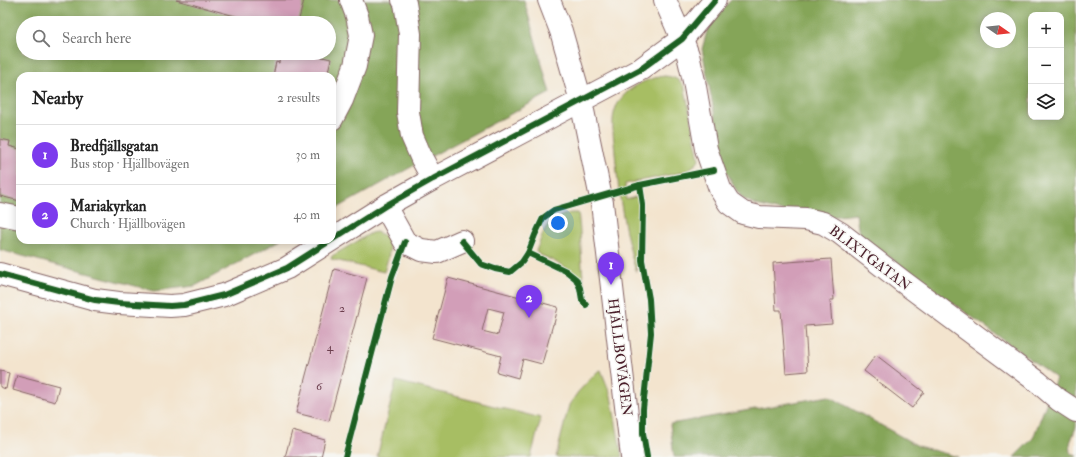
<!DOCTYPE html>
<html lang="en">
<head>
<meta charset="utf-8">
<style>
  :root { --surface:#fff; --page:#f6f6f6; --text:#222; --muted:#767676; --line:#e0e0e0; --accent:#7c3aed }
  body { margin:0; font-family:"IM FELL Double Pica",serif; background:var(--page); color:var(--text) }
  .controls { position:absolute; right:12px; top:12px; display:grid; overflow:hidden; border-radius:8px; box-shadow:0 2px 10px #0003 }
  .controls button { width:36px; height:36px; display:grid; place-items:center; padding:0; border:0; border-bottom:1px solid var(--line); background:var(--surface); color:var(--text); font:20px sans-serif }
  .compass { position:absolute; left:980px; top:12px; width:36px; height:36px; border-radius:50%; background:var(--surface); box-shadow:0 2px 10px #0003; rotate:104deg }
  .you { position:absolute; left:558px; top:223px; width:14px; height:14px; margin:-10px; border:3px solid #fff; border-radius:50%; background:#1a73e8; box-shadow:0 0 0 6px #1a73e833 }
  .badge { display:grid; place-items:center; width:26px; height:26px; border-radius:50%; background:var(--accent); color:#fff; font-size:13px; font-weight:700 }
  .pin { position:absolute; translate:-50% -33px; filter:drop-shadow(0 1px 2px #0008) }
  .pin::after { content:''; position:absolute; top:21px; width:14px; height:12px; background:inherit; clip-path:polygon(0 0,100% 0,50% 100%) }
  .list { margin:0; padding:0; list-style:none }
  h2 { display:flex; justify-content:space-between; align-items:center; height:52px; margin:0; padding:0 16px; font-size:17px }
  h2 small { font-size:13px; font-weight:400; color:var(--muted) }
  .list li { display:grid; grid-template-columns:26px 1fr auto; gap:12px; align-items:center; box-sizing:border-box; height:60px; padding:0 16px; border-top:1px solid var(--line) }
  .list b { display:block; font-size:15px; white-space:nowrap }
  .list p { margin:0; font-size:13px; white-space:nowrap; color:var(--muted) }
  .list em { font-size:13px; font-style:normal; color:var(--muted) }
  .icon { flex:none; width:22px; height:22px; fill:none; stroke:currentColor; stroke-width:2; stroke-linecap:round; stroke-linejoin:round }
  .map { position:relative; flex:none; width:1076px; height:457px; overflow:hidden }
  .search { position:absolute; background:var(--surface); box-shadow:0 2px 10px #0003; left:16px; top:16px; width:320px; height:44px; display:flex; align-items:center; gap:10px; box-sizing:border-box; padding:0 14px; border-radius:22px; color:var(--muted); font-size:15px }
  .panel { position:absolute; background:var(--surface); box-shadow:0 2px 10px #0003; left:16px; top:72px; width:320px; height:172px; border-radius:12px }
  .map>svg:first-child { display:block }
</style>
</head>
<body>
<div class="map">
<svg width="1076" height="457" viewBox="0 0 1076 457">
  <rect width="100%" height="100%" fill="#f6f6f2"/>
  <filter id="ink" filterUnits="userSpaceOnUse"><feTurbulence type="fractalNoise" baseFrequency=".025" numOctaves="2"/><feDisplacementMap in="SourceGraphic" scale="8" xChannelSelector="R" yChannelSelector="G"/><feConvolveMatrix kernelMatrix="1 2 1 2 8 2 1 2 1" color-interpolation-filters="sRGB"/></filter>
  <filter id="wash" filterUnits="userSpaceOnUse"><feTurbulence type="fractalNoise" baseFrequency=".012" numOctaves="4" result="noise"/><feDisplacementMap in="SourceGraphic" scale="16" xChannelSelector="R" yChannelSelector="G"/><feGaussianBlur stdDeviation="0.9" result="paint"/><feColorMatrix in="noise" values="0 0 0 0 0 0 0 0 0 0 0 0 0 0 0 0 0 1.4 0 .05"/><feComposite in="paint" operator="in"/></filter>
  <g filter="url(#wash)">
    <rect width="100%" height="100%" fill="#f3e4ce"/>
    <g fill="#a7be63" stroke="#786e47">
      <path d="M665 76C675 77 681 80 685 89L699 159 697 163 688 170 679 173 625 184 626 200 635 197H638L639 200 638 259 636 272C631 254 626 235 623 216 619 195 617 174 615 153 614 138 610 121 616 107 624 89 646 78 665 76Z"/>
      <path d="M570 213H578C582 239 580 264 585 290L582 287 576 276 568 269 552 260 538 254 536 251C545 229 545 219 570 213Z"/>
      <path d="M376 232C397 238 388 257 384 272L331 259 332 256 371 233Z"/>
      <polygon points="601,370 611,396 622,457 556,457 569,405 578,392 597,372"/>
      <polygon points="396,381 541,418 531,457 377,457"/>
    </g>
    <g fill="#85a559" stroke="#686242" fill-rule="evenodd">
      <path d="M0 0H524L550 93 415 165 332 211V76H20V240H281L195 286 154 291 0 250ZM23 23H329V53H23Z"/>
      <path d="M731 0H1076V427L1070 443 1071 453 1076 455V457H1014L1033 438 1056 378 859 235 856 214 829 217 776 210 756 205 742 198 735 188 725 169 702 49 707 31 717 15ZM1031 15H1061V117H1031ZM986 18H1010V42H986Z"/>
      <polygon points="829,396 918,446 958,457 674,457 670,424"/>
    </g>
    <g id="blocks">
      <g fill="#d29eb8" fill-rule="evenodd">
        <polygon points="176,0 304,0 298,23 261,23"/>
        <polygon points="281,53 305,53 331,59 327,76 323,75 323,76 273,76 276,62 279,63"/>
        <polygon points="0,139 10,141 9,146 20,149 20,201 0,196"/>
        <polygon points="831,259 834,300 830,300 832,324 805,326 808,371 786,373 781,310 776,310 773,263"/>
        <polygon points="334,269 367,278 329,421 296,413"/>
        <path d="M448 278 558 307 554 324H553L542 364 523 359 518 378 497 372 501 356 432 338ZM488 308 504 312 498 335 482 331Z"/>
        <polygon points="876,355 924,392 912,408 864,371"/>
        <polygon points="0,371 9,373 6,389 0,387"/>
        <polygon points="17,375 59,386 55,402 13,390"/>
        <polygon points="292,431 325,440 321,457 285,457"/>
      </g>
    </g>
  </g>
  <g filter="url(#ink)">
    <use href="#blocks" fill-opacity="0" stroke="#856464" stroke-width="1"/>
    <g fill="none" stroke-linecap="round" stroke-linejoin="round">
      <g stroke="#856464" stroke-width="24">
        <g id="minor">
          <polyline points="403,0 405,3 410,34 408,112 412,136 422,159 433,179"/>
          <polyline points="549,0 561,31 581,101 602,203 632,457"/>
          <polyline points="665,0 682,39 688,55 694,81 706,149 720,189 729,203 743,213 759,217 806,219 823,223 840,233 902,281 1038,382 1059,400 1076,411"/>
          <polyline points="332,119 342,100 355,66 361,35 357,16 351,0"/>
          <polyline points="385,206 405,242 421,250 437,252 462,241"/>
          <polyline points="0,214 20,218"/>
          <polyline points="0,274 95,300 119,303 170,306 184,305 224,295 287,268 385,206 433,179 641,69 682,39 715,0"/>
        </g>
      </g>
      <use href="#minor" stroke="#fff" stroke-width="22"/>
      <g stroke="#f6f6f2" stroke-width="8">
        <g id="cycleway">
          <polyline points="640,185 643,205 642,260 649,299 651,333 643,409 643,433 647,457"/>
          <polyline points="462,241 481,264 495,269 510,272 522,262 528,253 535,235 543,218 554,210 640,185 714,170"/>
          <polyline points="528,253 566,271 576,279 580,288 582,300 586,305"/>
          <polyline points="0,274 95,300 119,303 170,306 184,305 224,295 287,268 385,206 433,179 641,69 682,39 715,0"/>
          <polyline points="345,457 392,277 405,242"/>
        </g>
      </g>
      <use href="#cycleway" stroke="#1b5e20" stroke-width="6"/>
    </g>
  </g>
  <g text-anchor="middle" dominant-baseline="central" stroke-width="3" stroke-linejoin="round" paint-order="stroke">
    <g font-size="12" fill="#6c3f4e">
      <text x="342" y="308">2</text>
      <text x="330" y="347">4</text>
      <text x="319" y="386">6</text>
    </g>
    <g font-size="14" fill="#4a1f2b" stroke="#f6f6f2">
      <text transform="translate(870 258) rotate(37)">BLIXTGATAN</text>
      <text transform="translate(620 357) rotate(83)">HJÄLLBOVÄGEN</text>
    </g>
  </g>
</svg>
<div class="controls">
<button>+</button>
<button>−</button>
<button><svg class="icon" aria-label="layers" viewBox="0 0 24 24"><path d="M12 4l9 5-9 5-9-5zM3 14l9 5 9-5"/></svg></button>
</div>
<svg class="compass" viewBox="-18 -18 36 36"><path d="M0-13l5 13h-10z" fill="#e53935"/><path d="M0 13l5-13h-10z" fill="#767676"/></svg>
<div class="you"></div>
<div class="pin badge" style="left:611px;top:285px">1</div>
<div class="pin badge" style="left:529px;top:318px">2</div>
<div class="search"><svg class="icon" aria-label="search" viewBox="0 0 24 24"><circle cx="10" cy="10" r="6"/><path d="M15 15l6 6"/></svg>Search here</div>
<section class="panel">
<h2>Nearby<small>2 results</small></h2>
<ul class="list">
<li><span class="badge">1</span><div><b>Bredfjällsgatan</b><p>Bus stop · Hjällbovägen</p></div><em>30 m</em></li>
<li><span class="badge">2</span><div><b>Mariakyrkan</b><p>Church · Hjällbovägen</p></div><em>40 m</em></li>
</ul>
</section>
</div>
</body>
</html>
